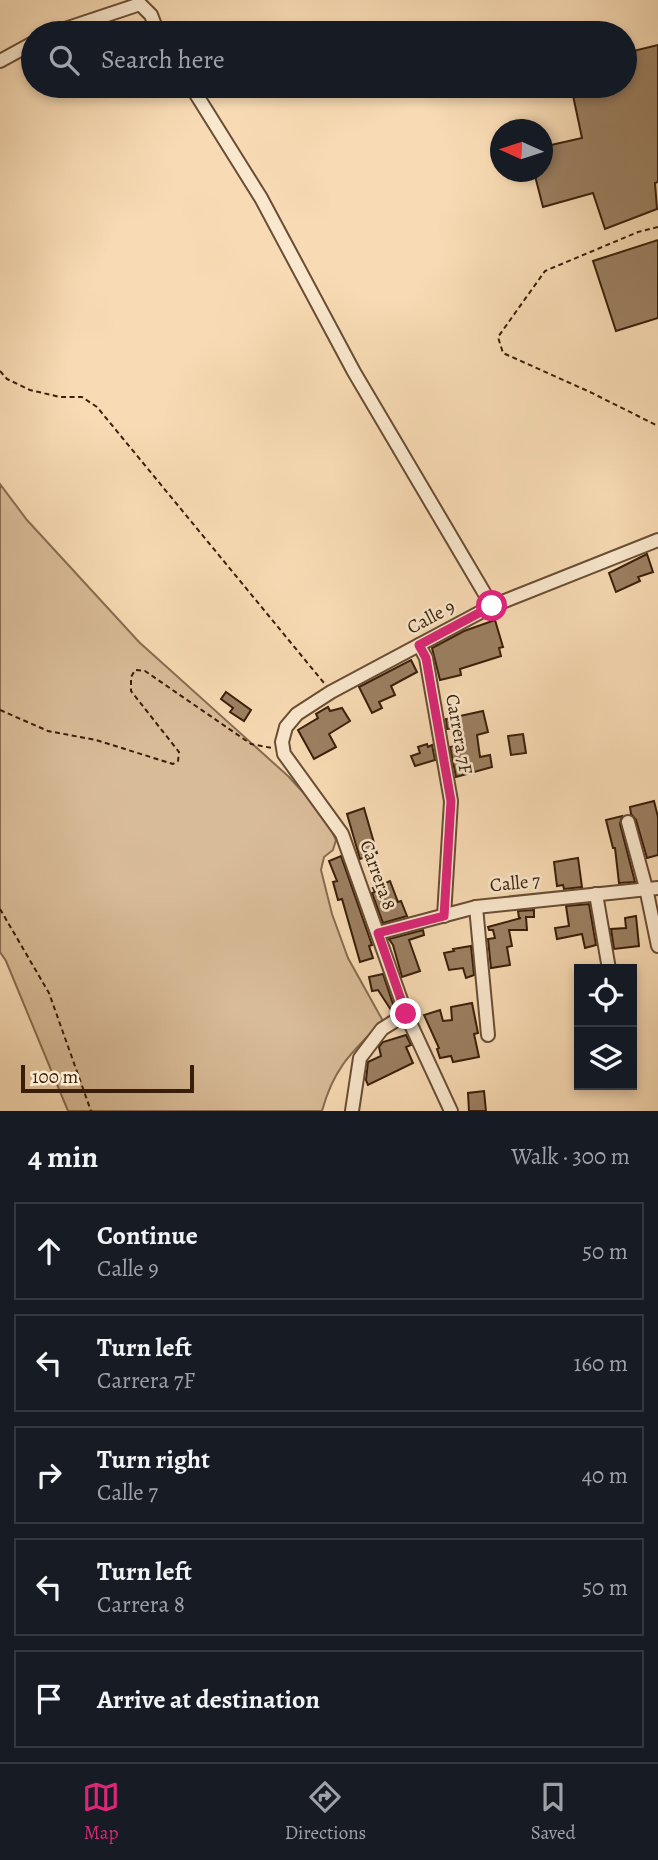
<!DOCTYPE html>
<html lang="en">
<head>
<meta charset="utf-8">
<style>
  :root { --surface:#171b24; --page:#20242c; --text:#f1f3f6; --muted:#9ea1a6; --line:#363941; --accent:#db2777 }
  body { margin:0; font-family:Alegreya,serif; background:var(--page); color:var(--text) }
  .controls { position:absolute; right:21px; bottom:21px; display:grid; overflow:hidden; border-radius:0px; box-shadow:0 4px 10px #0003 }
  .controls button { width:63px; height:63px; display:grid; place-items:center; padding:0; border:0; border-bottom:2px solid var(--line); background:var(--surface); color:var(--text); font:35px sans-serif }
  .compass { position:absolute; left:490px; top:119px; width:63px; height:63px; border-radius:50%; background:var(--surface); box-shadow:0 4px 10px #0003; rotate:273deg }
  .scale { position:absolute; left:21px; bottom:18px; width:173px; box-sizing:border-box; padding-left:7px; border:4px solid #391e09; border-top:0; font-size:19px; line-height:24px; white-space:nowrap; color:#391e09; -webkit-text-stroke:5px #fae8ce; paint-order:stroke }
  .stop { position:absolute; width:21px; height:21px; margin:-16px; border:5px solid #db2777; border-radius:50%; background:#fff }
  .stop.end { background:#db2777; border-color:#fff; box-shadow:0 2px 7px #0008 }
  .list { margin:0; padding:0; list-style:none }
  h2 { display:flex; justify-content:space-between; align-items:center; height:91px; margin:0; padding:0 28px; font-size:30px }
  h2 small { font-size:23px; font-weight:400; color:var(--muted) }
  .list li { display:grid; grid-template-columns:46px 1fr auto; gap:21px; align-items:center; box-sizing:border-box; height:98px; margin:0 14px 14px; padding:0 14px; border:2px solid var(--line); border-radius:0px }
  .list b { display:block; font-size:26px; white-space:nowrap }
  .list p { margin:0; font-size:23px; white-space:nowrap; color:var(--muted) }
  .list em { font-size:23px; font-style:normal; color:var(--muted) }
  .icon { flex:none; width:38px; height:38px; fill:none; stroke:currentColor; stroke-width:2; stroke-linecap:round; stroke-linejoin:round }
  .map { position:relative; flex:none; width:658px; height:1111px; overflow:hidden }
  .search { position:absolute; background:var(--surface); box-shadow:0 4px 10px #0003; left:21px; right:21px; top:21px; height:77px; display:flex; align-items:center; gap:18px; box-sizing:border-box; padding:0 24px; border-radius:38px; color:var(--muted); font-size:26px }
  .sheet { height:651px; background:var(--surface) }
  nav { display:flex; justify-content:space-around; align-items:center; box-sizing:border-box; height:98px; border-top:2px solid var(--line); background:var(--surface); font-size:19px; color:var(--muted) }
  nav a { display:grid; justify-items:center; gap:4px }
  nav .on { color:var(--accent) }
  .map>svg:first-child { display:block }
</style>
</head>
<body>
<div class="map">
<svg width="658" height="1111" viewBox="0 0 658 1111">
  <rect width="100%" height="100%" fill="#f8dbb4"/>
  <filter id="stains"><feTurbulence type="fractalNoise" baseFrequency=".00286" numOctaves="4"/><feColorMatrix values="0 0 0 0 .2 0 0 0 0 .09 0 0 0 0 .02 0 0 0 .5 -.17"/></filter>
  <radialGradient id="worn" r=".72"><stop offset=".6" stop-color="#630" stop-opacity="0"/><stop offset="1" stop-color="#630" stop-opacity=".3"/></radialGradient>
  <path fill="#d8bb97" stroke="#886c50" stroke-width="2" d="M0 484 27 520 139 642 288 776 324 815 336 840 333 850 324 857 321 870 332 914 348 958 383 1021C352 1052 334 1067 322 1111H68L6 961 0 952Z"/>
  <g fill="#9c8062" stroke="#391e09" stroke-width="2">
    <polygon points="658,45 658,182 655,183 657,209 605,229 593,193 543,207 534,172 542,172 542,147 582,138 571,86 625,86 625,53"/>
    <polygon points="658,240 658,318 616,331 593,261"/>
    <polygon points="647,554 653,572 638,577 640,581 616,592 609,573"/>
    <polygon points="495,620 503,647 499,648 501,656 460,669 461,675 440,680 432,648 464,631"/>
    <polygon points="411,660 417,672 391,686 395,695 379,702 382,708 372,713 359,687"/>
    <polygon points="226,692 251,710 244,721 230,712 233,708 221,699"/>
    <polygon points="328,707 330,711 342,708 350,721 329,734 336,747 314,759 298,730 318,718 316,714"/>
    <polygon points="483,711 488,732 477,735 480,757 490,755 492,767 456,777 450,747 462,745 458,727 447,729 446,719"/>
    <polygon points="523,734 526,753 511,755 508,736"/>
    <polygon points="427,744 428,747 432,745 435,760 415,766 411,756 420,753 418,747"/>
    <polygon points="654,801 658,817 658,855 647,858 636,820 631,814 630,807"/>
    <polygon points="364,808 377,853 360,859 347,814"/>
    <polygon points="622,816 620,824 635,882 619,883 615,848 613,848 606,820"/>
    <polygon points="341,856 372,945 369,946 373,958 360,962 342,899 338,900 333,882 337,881 329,861"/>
    <polygon points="578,858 582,887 564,889 563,885 557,886 554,862"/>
    <polygon points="390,881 398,902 401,901 407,916 383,923 372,893 375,892 373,888"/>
    <polygon points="589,904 596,945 585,948 582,934 557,939 555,928 569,926 566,906"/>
    <polygon points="534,910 534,917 526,917 527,930 509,930 512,946 507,947 510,965 491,968 488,939 495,938 493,930 489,930 488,927 521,918 519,918 518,911"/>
    <polygon points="636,916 639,946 614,949 611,929 626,928 625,918"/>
    <polygon points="423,930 424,935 409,940 420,971 402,977 393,945 389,939"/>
    <polygon points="471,946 474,975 466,978 463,968 449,970 444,953 454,951 453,949"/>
    <polygon points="383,974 394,1007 391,1010 378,990 372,991 369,977"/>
    <polygon points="472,1003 478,1033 474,1034 479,1057 453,1062 451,1056 440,1058 437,1049 439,1048 424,1015 440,1010 443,1021 452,1020 451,1007"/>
    <polygon points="406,1035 411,1045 406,1047 413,1063 368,1085 366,1080 368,1062 381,1056 379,1047 383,1042"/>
    <polygon points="484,1091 486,1111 469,1111 468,1093"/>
  </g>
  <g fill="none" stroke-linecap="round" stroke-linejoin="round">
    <g stroke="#694d34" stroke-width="16">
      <g id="minor">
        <polyline points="53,33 140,4 151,15 158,33"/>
        <polyline points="0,61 33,43"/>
        <polyline points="191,86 261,198 354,372 492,606"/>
        <polyline points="419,645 426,658 451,801 444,916"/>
        <polyline points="628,822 646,888 658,946"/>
        <polyline points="596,894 609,969"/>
        <polyline points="476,907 488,1035"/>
        <polyline points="378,933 476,907 658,888"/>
        <polyline points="352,1111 360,1058 382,1029 406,1014"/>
        <polyline points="451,1111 406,1014 342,834 284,754 282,742 286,727 297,714 331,692 492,606 658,540"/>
      </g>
    </g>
    <g stroke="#391e09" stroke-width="2" stroke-dasharray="5 3.5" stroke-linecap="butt">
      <polyline points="658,227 638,232 545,271 498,337 503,353 590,392 658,426"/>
      <polyline points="0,371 7,379 30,390 60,397 82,397 97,407 324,683"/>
      <polyline points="0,710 48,731 96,740 173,764 178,761 179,752 131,691 131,677 135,670 145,671 251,744 272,748"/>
      <polyline points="0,909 49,993 91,1111"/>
    </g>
    <use href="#minor" stroke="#fae8ce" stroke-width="12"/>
  </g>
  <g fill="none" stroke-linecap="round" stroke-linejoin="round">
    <polyline stroke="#db2777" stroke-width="9" points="406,1014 378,933 444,916 451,801 426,658 419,645 492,606"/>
  </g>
  <g text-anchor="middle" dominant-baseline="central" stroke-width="5" stroke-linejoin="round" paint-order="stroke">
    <g font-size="19" fill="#391e09" stroke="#fae8ce">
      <text transform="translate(431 617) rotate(-28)">Calle 9</text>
      <text transform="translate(459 734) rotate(80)">Carrera 7F</text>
      <text transform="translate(378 875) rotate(70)">Carrera 8</text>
      <text transform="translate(515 883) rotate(-6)">Calle 7</text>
    </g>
  </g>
  <rect width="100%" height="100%" filter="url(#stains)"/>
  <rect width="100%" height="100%" fill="url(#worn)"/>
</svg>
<div class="controls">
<button><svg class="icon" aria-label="locate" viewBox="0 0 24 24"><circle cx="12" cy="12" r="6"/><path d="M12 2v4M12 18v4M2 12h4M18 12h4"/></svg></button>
<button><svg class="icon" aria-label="layers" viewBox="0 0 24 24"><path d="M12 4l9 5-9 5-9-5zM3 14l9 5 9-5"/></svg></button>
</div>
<svg class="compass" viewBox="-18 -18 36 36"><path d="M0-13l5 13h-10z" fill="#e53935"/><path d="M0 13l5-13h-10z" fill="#9ea1a6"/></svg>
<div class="scale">100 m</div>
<div class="stop" style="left:492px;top:606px"></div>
<div class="stop end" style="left:406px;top:1014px"></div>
<div class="search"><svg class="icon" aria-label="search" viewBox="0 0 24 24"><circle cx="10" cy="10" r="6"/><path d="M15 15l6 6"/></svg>Search here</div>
</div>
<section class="sheet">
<h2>4 min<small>Walk · 300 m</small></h2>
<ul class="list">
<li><svg class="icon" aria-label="ahead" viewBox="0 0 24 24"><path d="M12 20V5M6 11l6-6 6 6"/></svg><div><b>Continue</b><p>Calle 9</p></div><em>50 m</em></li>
<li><svg class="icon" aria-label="left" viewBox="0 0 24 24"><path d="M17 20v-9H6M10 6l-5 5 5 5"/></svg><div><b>Turn left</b><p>Carrera 7F</p></div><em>160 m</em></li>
<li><svg class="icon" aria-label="right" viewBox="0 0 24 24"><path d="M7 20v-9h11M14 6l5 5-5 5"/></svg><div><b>Turn right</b><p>Calle 7</p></div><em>40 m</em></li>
<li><svg class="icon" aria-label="left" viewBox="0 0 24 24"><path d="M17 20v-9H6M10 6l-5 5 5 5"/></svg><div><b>Turn left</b><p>Carrera 8</p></div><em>50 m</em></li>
<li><svg class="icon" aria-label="arrive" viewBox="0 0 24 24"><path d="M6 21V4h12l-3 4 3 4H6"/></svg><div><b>Arrive at destination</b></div></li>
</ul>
</section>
<nav>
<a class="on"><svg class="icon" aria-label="map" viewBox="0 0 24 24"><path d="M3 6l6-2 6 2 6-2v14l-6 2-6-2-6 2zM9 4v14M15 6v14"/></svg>Map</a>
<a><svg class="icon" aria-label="directions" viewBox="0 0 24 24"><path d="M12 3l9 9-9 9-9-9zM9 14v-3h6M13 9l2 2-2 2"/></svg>Directions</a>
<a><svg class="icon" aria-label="saved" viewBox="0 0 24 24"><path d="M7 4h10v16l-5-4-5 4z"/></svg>Saved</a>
</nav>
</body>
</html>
